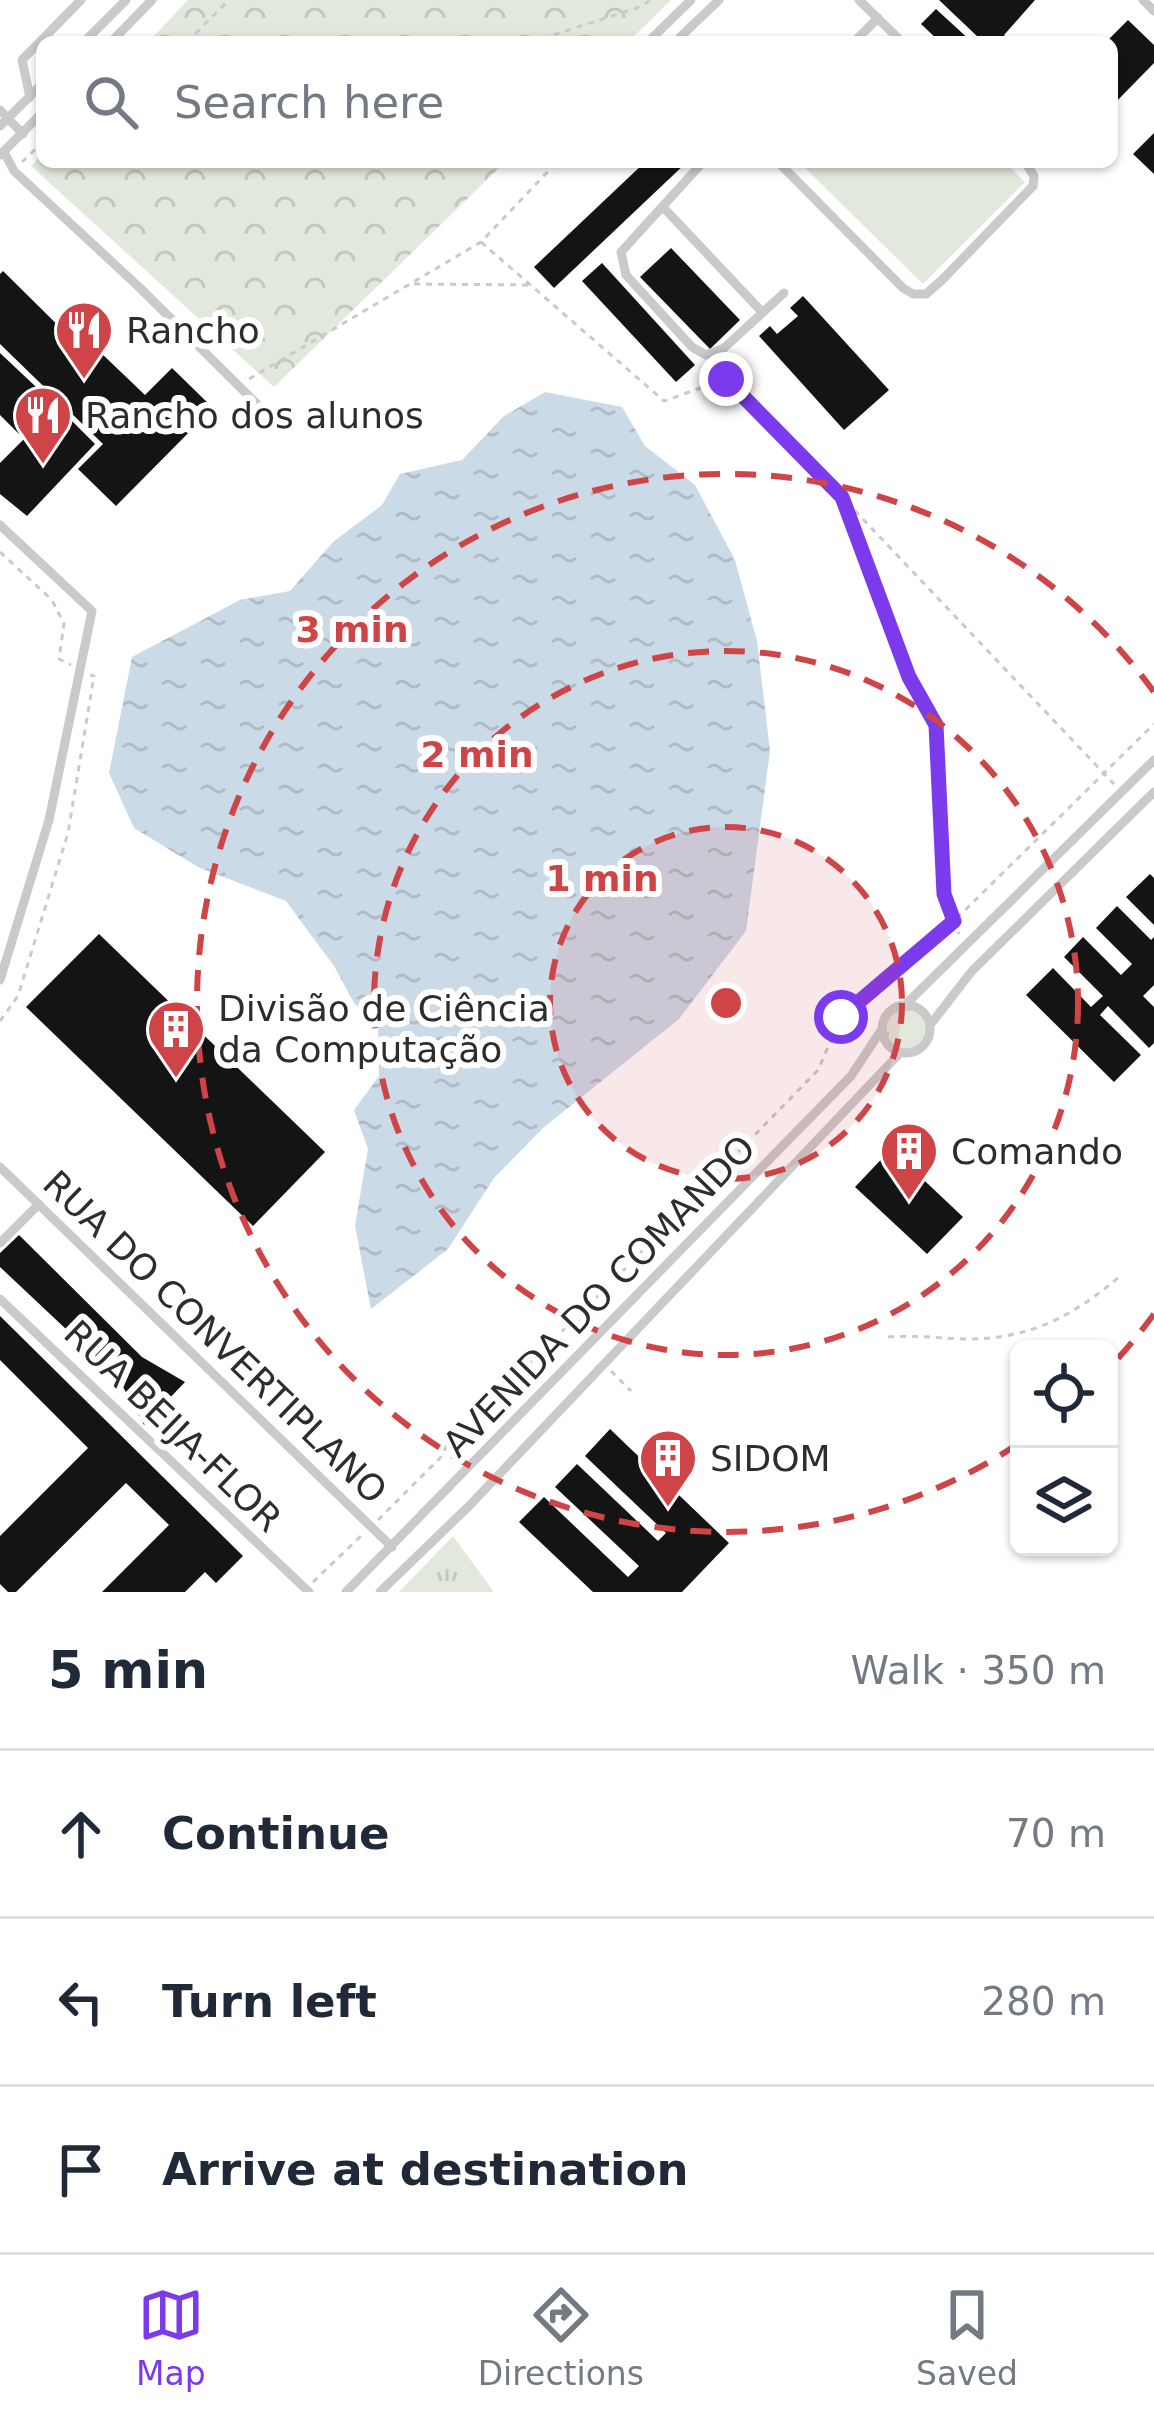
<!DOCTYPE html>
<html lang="en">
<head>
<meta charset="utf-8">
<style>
  :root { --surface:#fff; --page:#f6f6f7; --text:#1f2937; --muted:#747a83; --line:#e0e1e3; --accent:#7c3aed }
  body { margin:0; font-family:"DejaVu Sans",sans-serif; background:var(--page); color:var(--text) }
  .controls { position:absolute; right:36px; bottom:36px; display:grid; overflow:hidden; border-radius:18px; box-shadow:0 3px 9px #0004 }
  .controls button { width:108px; height:108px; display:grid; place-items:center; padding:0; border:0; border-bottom:3px solid var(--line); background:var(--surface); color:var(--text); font:60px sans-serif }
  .stop { position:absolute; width:36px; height:36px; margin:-27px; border:9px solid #7c3aed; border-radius:50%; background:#fff }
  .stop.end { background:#7c3aed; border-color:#fff; box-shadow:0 3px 12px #0008 }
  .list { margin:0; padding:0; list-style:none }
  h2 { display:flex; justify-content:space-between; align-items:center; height:156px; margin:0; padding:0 48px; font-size:51px }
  h2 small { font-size:39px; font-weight:400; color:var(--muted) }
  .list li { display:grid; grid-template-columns:78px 1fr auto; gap:36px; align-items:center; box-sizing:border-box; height:168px; padding:0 48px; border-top:3px solid var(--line) }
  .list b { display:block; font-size:45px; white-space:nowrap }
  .list em { font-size:39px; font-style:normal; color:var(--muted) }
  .icon { flex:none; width:66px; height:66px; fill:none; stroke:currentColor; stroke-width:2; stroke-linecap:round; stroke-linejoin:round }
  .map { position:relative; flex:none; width:1154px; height:1592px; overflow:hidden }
  .search { position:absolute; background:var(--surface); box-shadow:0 3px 9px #0004; left:36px; right:36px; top:36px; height:132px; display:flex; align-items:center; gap:30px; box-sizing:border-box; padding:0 42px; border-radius:18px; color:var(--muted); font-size:45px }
  .sheet { height:660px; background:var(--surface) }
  nav { display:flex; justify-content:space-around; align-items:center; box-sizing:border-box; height:168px; border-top:3px solid var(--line); background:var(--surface); font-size:33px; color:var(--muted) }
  nav a { display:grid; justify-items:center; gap:6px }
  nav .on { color:var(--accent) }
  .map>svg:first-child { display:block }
</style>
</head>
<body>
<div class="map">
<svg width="1154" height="1592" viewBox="0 0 1154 1592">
  <defs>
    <pattern id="grass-tufts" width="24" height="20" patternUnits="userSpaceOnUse" patternTransform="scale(3)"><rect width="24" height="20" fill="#e2e9dc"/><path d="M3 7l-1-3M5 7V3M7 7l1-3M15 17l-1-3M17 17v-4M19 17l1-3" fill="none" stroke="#c2c8bd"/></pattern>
    <pattern id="forest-crowns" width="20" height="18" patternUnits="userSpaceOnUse" patternTransform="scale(3)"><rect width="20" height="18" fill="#e2e9dc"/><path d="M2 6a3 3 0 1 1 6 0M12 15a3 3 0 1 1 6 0" fill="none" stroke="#c2c8bd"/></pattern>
    <pattern id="water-ripples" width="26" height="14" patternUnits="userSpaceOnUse" patternTransform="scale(3)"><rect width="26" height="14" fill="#cbdae7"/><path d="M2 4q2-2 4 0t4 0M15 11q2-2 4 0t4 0" fill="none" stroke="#afbbc6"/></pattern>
  </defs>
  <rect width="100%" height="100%" fill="#fff"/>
  <g fill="url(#grass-tufts)">
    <circle cx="906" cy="1029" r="21"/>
    <polygon points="453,1536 494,1592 399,1592"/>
  </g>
  <g fill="url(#forest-crowns)">
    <polygon points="188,0 671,0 628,42 148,42"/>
    <polygon points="42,154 42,162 505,162 274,387 31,166"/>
  </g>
  <polygon fill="#e2e9dc" points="799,162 1005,162 1025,182 923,284"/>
  <polygon fill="url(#water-ripples)" points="545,392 622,407 645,446 695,485 735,560 757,641 770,751 746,931 679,1019 543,1128 494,1178 448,1249 371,1309 355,1226 368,1149 354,1110 379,1076 378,1028 354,1003 334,966 286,901 198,867 134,828 109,773 132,657 240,600 290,591 333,542 382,505 400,474 462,460 504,416"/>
  <g fill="#141414">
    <polygon points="939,0 1035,0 1004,35 1011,42 975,42 979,38"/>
    <polygon points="936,9 972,42 940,42 921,24"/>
    <polygon points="1128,20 1154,45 1154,63 1112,106 1112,42 1106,42"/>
    <polygon points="1154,133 1154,174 1133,154"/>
    <polygon points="645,162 687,162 554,288 534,267"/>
    <polygon points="671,248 740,320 710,349 640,277"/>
    <polygon points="602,263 695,365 676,382 582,281"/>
    <polygon points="3,271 93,360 100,352 145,395 172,368 213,408 116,506 78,469 103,444 0,344 0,274"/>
    <polygon points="803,296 889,390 844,430 759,336 770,326 777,334 798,316 790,308"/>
    <polygon points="0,353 51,401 19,434 0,415"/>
    <polygon points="57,406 95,444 27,516 0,494 0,463"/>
    <polygon points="1150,874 1154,878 1154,925 1126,897"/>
    <polygon points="1117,906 1151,940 1154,937 1154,985 1143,996 1154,1007 1154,1043 1149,1048 1108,1006 1100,1015 1141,1055 1114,1082 1026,995 1053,968 1091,1007 1103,996 1064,957 1083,937 1121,975 1132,964 1096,928"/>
    <polygon points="99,934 325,1152 253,1226 26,1007"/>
    <polygon points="891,1149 963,1217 927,1254 855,1187"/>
    <polygon points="19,1235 142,1357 185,1382 144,1425 118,1378 0,1267 0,1253"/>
    <polygon points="0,1316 243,1556 216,1583 205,1572 185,1592 102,1592 169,1525 126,1483 16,1592 8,1592 0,1584 0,1536 88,1448 0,1360"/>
    <polygon points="610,1429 729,1543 682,1592 593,1592 519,1522 544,1497 628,1577 639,1566 555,1487 577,1464 658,1541 666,1533 585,1456"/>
  </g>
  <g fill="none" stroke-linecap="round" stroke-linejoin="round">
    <g stroke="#cacaca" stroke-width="3" stroke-dasharray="6 6" stroke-linecap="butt">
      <polyline points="187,42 229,0"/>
      <polyline points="531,42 637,8 651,0"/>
      <polyline points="22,162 42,143"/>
      <polyline points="481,242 664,401 726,379 842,497 1114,784"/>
      <polyline points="414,284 531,285"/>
      <polyline points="249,379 481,242 557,162"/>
      <polyline points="842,498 909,677 936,725 943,894 959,934"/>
      <polyline points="0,552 52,600 64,624 59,659 71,665"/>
      <polyline points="0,1021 18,996 68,833 94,676 90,675"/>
      <path d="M888 1337C914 1335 938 1338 964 1339 1028 1340 1072 1317 1119 1277"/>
      <polyline points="611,1371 631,1391"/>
      <polyline points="378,1520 441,1457 447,1445 609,1285 818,1070 841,1017 954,921 1154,724"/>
      <polyline points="313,1582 362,1535"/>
    </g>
    <g stroke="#cacaca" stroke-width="9">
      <polyline points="859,0 902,42"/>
      <polyline points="1143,0 1154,11"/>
      <polyline points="84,42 126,0"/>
      <polyline points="111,42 152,0"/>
      <polyline points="648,42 691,0"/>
      <polyline points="675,42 719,0"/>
      <polyline points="854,42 878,18"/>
      <polyline points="30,97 22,60 81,0"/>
      <polyline points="0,110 23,134"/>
      <polyline points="0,126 42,84"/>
      <polyline points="4,152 14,171 140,288 268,415"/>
      <polyline points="0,155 42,113"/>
      <polyline points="703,162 621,252 626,275 692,347 706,355 724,348 784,293"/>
      <polyline points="778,162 903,288 913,294 926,294 942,280 1033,186 1034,176 1025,162"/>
      <polyline points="663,207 762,312"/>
      <polyline points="0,525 92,611 49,820 0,980"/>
      <circle cx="906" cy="1029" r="24"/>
      <polyline points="904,1006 1154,760"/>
      <polyline points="930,1025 972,971 1154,792"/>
      <polyline points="0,1167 392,1547"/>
      <polyline points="0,1243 39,1204"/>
      <polyline points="0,1299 309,1592"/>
      <polyline points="346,1592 851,1076 882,1029"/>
      <polyline points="380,1592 469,1506 900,1053"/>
    </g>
  </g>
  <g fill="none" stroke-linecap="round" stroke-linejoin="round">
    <polyline stroke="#7c3aed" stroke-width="15" points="726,379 842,497 909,677 936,725 944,894 954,921 841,1017"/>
  </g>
  <circle cx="726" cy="1003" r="176" fill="#cf4446" fill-opacity=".12"/>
  <g fill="none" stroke="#cf4446" stroke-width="6" stroke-dasharray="21 15">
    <circle cx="726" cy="1003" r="176"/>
    <circle cx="726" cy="1003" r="352"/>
    <path d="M1154 1314A529 529 0 0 1 1110 1367M1018 1444A529 529 0 1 1 1154 692"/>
  </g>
  <defs>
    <g id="restaurant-pin" transform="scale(3)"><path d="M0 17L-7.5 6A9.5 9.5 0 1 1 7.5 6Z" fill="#cf4446" stroke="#fff"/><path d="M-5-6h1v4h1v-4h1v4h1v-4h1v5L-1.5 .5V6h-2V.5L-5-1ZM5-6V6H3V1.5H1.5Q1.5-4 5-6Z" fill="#fff"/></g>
    <g id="building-pin" transform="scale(3)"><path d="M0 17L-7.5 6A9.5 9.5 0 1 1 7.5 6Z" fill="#cf4446" stroke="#fff"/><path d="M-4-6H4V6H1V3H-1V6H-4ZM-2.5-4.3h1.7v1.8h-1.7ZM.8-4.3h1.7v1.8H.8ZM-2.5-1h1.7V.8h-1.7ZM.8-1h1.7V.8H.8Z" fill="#fff"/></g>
  </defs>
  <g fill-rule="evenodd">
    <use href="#restaurant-pin" x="84" y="330"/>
    <use href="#restaurant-pin" x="43" y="415"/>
    <use href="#building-pin" x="176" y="1029"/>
    <use href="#building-pin" x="909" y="1151"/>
    <use href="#building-pin" x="668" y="1458"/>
  </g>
  <g text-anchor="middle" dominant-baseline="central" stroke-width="12" stroke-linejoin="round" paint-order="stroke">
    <g font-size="36" fill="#2d2d2d" stroke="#fff" text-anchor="start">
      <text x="126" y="330">Rancho</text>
      <text x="85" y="415">Rancho dos alunos</text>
      <text x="218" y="1008">Divisão de Ciência<tspan x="218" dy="41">da Computação</tspan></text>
      <text x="951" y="1151">Comando</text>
      <text x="710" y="1458">SIDOM</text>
    </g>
    <g font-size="36" fill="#2d2d2d" stroke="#fff">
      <text transform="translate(599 1296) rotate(-46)">AVENIDA DO COMANDO</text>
      <text transform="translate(215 1337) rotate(44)">RUA DO CONVERTIPLANO</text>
      <text transform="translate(173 1426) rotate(44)">RUA BEIJA-FLOR</text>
    </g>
  </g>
  <circle cx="726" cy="1003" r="18" fill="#cf4446" stroke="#fff" stroke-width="6"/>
  <g font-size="36" text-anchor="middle" font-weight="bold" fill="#cf4446" stroke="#fff" stroke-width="12" stroke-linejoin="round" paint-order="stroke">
    <text x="352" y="642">3 min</text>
    <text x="477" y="767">2 min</text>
    <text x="602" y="891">1 min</text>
  </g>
</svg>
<div class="controls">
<button><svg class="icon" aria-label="locate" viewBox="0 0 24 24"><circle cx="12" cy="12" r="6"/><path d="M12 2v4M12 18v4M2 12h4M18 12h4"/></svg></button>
<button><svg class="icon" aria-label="layers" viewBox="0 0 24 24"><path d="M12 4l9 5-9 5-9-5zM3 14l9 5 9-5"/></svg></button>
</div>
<div class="stop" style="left:841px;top:1017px"></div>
<div class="stop end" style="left:726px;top:379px"></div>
<div class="search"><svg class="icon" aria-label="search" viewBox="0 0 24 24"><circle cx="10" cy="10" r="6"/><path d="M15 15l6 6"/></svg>Search here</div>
</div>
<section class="sheet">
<h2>5 min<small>Walk · 350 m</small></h2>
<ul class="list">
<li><svg class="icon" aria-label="ahead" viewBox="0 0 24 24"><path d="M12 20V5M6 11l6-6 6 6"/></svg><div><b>Continue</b></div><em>70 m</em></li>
<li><svg class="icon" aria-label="left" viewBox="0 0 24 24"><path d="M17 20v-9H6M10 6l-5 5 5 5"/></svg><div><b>Turn left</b></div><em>280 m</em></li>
<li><svg class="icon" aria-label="arrive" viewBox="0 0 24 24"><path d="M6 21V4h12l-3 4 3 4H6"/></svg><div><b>Arrive at destination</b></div></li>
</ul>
</section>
<nav>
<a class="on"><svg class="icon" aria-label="map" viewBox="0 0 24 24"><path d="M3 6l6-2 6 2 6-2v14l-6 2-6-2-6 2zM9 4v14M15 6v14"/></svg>Map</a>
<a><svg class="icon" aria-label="directions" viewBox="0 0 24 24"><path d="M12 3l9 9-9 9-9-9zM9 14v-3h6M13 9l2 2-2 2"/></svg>Directions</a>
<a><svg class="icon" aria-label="saved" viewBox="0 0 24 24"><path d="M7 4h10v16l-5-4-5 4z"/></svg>Saved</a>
</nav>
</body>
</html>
